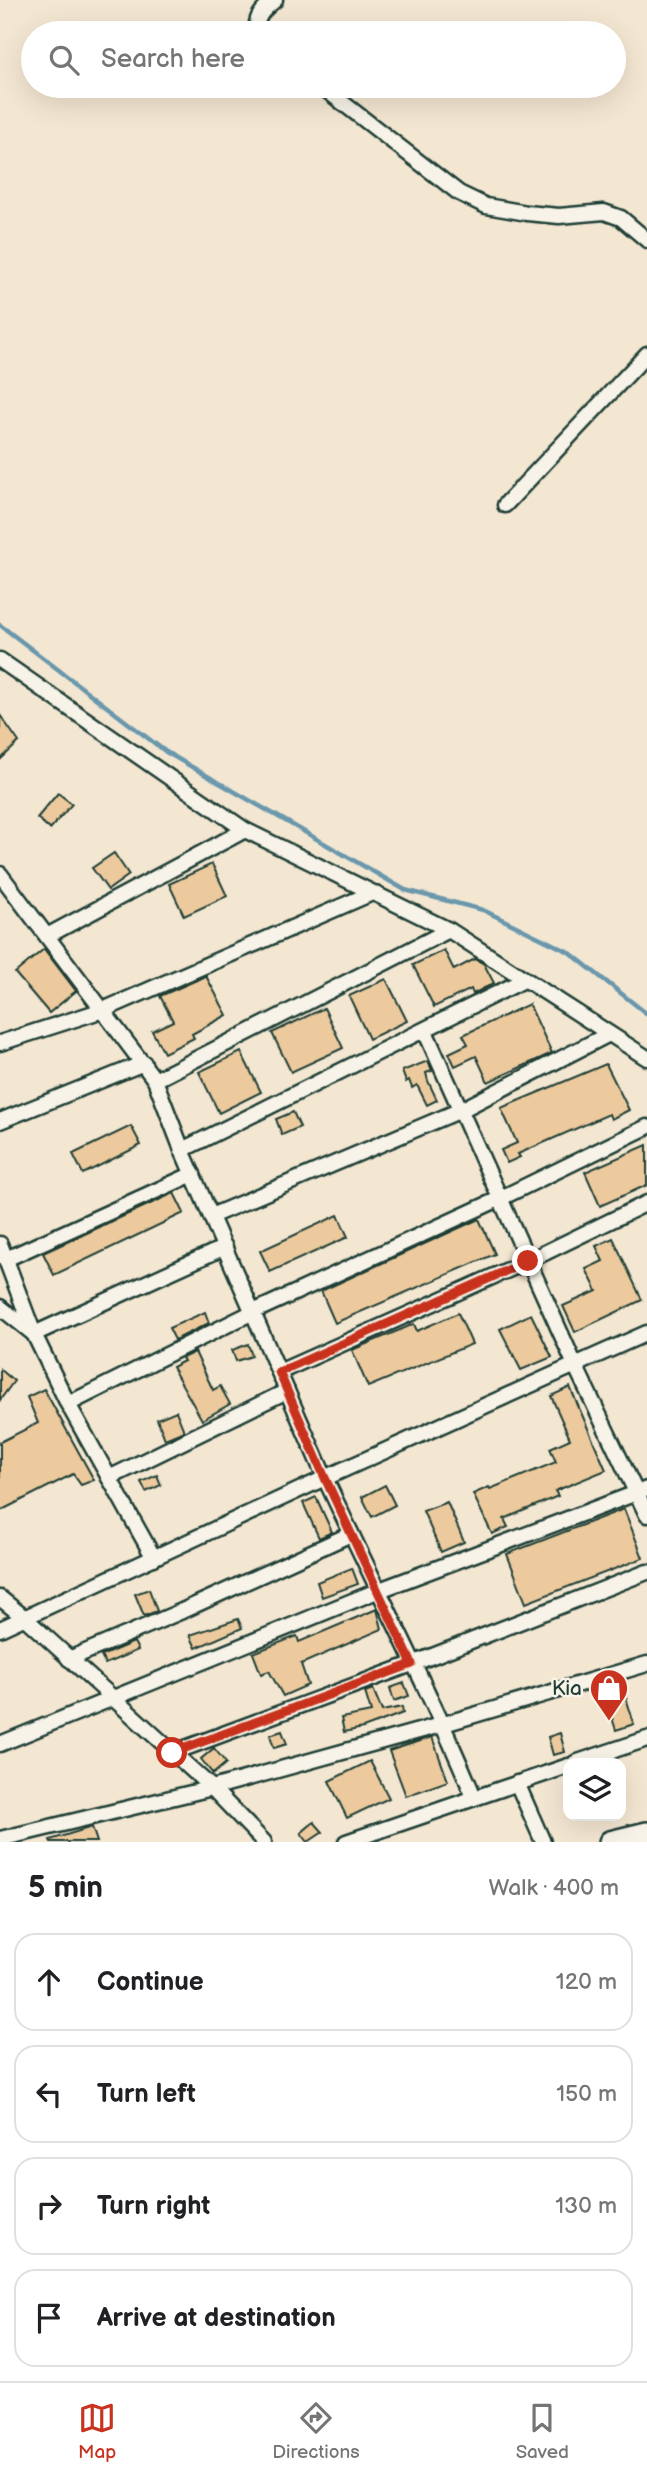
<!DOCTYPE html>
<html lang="en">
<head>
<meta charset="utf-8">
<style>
  :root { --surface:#fff; --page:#f6f6f6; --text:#202124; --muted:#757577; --line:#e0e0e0; --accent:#c8321e }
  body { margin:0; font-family:"Balsamiq Sans",sans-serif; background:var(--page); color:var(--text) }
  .controls { position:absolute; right:21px; bottom:21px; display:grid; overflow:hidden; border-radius:14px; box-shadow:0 7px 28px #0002 }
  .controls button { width:63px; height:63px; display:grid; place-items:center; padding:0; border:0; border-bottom:2px solid var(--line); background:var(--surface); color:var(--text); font:35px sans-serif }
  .stop { position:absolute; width:21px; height:21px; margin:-16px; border:5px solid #c8321e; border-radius:50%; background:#fff }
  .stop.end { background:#c8321e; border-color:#fff; box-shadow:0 2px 7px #0008 }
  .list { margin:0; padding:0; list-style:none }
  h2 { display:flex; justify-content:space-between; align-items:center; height:91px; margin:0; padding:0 28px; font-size:30px }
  h2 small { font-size:23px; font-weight:400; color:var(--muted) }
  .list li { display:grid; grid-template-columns:46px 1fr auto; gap:21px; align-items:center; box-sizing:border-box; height:98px; margin:0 14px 14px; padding:0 14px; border:2px solid var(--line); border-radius:21px }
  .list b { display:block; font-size:26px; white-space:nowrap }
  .list em { font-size:23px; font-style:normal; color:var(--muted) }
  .icon { flex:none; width:38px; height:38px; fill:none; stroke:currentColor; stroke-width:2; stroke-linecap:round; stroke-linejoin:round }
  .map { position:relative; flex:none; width:647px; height:1842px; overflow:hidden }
  .search { position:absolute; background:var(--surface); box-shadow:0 7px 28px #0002; left:21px; right:21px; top:21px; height:77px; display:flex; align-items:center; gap:18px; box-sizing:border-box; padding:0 24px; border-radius:38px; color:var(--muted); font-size:26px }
  .sheet { height:539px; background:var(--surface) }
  nav { display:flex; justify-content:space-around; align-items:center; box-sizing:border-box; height:98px; border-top:2px solid var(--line); background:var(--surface); font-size:19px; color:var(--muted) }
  nav a { display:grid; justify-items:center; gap:4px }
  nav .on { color:var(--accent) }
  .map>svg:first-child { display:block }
</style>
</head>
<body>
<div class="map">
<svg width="647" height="1842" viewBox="0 0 647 1842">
  <rect width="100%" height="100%" fill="#f4e7d2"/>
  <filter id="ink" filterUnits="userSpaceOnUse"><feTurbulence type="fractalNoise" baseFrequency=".0143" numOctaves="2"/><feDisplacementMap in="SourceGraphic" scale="14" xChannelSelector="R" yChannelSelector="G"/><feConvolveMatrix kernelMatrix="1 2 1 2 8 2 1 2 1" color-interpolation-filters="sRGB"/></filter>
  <g filter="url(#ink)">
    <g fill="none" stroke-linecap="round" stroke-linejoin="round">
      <polyline stroke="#6b97ac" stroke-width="4.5" points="0,625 166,752 405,890 483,910 569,952 647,1014"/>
    </g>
    <g fill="#edca9e" stroke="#1f3d34" stroke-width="2">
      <polygon points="0,715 19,742 0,760"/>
      <polygon points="58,793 72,804 50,829 37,818"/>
      <polygon points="114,853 129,875 108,890 92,868"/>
      <polygon points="212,864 227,896 184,916 169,884"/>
      <polygon points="44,949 76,991 49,1013 15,973"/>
      <polygon points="444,950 454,970 475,959 484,964 494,983 473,994 471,989 434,1007 413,965"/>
      <polygon points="206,976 227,1015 192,1034 194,1038 164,1053 152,1031 173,1021 160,996"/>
      <polygon points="386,979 407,1021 369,1039 349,996"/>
      <polygon points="529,1004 552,1053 488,1082 476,1056 455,1066 449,1053 468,1044 463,1035"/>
      <polygon points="324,1008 343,1048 291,1072 272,1033"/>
      <polygon points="241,1052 261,1092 219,1113 199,1072"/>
      <polygon points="428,1061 432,1071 426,1073 428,1081 437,1100 427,1105 417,1085 412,1088 409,1080 406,1082 402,1071"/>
      <polygon points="606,1064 629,1110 611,1119 609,1114 518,1154 520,1157 507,1163 501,1150 517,1143 501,1108"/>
      <polygon points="293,1112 300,1127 282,1135 276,1119"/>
      <polygon points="131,1126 141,1145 83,1174 73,1154"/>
      <polygon points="647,1145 647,1185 600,1206 585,1172"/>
      <polygon points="174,1193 184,1213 54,1275 43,1253"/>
      <polygon points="338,1215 348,1237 270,1272 260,1251"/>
      <polygon points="479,1219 495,1254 335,1323 321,1291"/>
      <polygon points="613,1238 642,1300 575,1332 563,1306 597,1291 586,1269 603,1261 596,1246"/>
      <polygon points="205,1312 209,1323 175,1340 169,1328"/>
      <polygon points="458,1313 472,1344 368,1387 352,1350 414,1324 417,1331"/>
      <polygon points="531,1314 552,1357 521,1370 500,1329"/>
      <polygon points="248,1344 252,1356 236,1361 232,1350"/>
      <polygon points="195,1352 213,1390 220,1386 230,1404 202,1420 172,1367 184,1361 182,1358"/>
      <polygon points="0,1369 14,1381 0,1400"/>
      <polygon points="570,1387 606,1470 555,1491 558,1496 504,1519 508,1527 492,1534 473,1494 489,1487 490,1489 556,1462 550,1448 570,1439 551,1396"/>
      <polygon points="44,1389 94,1480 81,1485 73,1474 0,1511 0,1442 38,1423 27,1397"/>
      <polygon points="176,1411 184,1431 165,1439 157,1419"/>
      <polygon points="157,1475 161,1485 146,1492 141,1482"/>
      <polygon points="385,1485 395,1505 372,1517 362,1497"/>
      <polygon points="316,1497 332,1532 319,1538 303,1503"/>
      <polygon points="447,1502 464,1542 441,1552 423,1511"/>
      <polygon points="624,1509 643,1558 526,1603 507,1554"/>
      <polygon points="352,1568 358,1584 322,1597 317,1582"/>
      <polygon points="149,1589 157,1611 144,1616 135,1594"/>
      <polygon points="377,1609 382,1629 301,1664 308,1685 283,1696 269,1671 261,1674 253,1653 297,1636 299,1642"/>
      <polygon points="238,1619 242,1628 196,1648 190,1635"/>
      <polygon points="134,1642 138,1650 105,1664 101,1656"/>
      <polygon points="404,1683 409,1696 394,1701 390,1688"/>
      <polygon points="622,1684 634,1724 616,1730 603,1690"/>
      <polygon points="373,1689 382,1711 402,1707 403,1713 363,1728 344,1732 341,1718 371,1712 365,1692"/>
      <polygon points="282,1731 287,1744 274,1748 270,1735"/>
      <polygon points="560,1733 565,1752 553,1755 548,1737"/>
      <polygon points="432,1737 448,1781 406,1796 389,1751"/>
      <polygon points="214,1748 226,1763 213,1774 201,1759"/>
      <polygon points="370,1761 389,1798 347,1818 329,1781"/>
      <polygon points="314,1822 323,1832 308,1842 301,1833"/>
      <polygon points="92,1827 97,1842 51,1842 50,1840"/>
    </g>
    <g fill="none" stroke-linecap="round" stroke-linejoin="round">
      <g stroke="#1f3d34" stroke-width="19">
        <g id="street">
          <path d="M258 33C253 18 264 9 275 0"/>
          <polyline points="321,86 459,193 486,206 527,213 559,216 604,212 621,218 647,240"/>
          <polyline points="505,505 647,354"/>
          <polyline points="0,660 245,830 449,930 647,1058"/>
          <polyline points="0,874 155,1080 182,1150 325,1478 575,1365 647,1515"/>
          <polyline points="47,936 245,830"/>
          <polyline points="425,1031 575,1365 647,1333"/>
          <polyline points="0,1043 103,1010 372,893"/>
          <polyline points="155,1080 449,930"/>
          <polyline points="0,1121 144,1063"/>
          <polyline points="182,1150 524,980"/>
          <polyline points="211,1216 461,1110 609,1034"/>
          <polyline points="0,1244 34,1334 68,1404 154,1558"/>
          <polyline points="6,1259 193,1174"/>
          <polyline points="0,1307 34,1334 225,1247"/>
          <polyline points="279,1372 528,1261 647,1203"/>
          <polyline points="68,1404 253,1312 499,1199 647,1127"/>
          <polyline points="109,1478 287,1391"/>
          <polyline points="0,1598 25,1618 212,1788 264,1842"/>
          <path d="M0 1629 325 1478C374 1584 429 1689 474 1797"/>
          <polyline points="69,1659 182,1611 351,1534"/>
          <polyline points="0,1744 377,1591 647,1489"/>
          <polyline points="172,1753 412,1664 647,1572"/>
          <polyline points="575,1763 647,1739"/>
          <polyline points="517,1783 543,1842"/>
          <polyline points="0,1839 212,1788 444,1724 647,1664"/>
          <polyline points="346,1842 568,1766"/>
        </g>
      </g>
      <g stroke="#1f3d34" stroke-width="26">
        <polyline id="secondary" points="610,1842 647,1833"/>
      </g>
      <use href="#street" stroke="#f7f3e8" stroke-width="14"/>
      <use href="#secondary" stroke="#f7f3e8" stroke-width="21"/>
    </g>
  </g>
  <g fill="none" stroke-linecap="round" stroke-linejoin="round" filter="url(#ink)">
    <polyline stroke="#c8321e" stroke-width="9" points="172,1753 412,1664 325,1478 279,1372 528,1261"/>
  </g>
  <defs>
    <g id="shop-pin" transform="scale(2.0125)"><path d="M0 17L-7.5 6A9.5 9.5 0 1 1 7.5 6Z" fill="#c8321e" stroke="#f7f3e8"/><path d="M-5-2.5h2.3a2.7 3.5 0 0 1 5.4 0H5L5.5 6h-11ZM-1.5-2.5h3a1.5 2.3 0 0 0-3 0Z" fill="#fff"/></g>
  </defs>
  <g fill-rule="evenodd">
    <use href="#shop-pin" x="609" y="1688"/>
  </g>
  <g text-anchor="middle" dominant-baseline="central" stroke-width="5" stroke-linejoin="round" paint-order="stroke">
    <g font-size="21" fill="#1f3d34" stroke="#f7f3e8" text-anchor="end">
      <text x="582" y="1688">Kia</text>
    </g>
  </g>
</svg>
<div class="controls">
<button><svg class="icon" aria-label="layers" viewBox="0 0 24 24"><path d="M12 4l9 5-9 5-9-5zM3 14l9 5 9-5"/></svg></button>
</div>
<div class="stop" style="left:172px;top:1753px"></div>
<div class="stop end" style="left:528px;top:1261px"></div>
<div class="search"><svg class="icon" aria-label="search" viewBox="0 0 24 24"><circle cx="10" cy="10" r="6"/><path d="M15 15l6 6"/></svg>Search here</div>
</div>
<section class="sheet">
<h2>5 min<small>Walk · 400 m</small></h2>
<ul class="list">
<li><svg class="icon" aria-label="ahead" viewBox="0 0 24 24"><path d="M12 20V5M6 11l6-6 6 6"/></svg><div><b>Continue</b></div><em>120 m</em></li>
<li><svg class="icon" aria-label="left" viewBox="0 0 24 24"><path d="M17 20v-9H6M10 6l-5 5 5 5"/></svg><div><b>Turn left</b></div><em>150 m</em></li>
<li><svg class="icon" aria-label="right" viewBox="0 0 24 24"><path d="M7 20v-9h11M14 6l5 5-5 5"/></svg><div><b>Turn right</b></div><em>130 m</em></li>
<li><svg class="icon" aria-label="arrive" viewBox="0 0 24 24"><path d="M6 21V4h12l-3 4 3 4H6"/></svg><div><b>Arrive at destination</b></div></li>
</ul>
</section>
<nav>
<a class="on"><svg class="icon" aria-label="map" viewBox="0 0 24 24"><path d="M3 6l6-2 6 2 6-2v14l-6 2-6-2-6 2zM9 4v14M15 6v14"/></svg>Map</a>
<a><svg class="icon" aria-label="directions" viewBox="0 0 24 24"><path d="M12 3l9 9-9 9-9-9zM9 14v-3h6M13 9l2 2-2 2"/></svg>Directions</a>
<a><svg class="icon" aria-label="saved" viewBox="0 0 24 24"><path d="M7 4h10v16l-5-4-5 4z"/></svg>Saved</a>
</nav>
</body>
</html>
